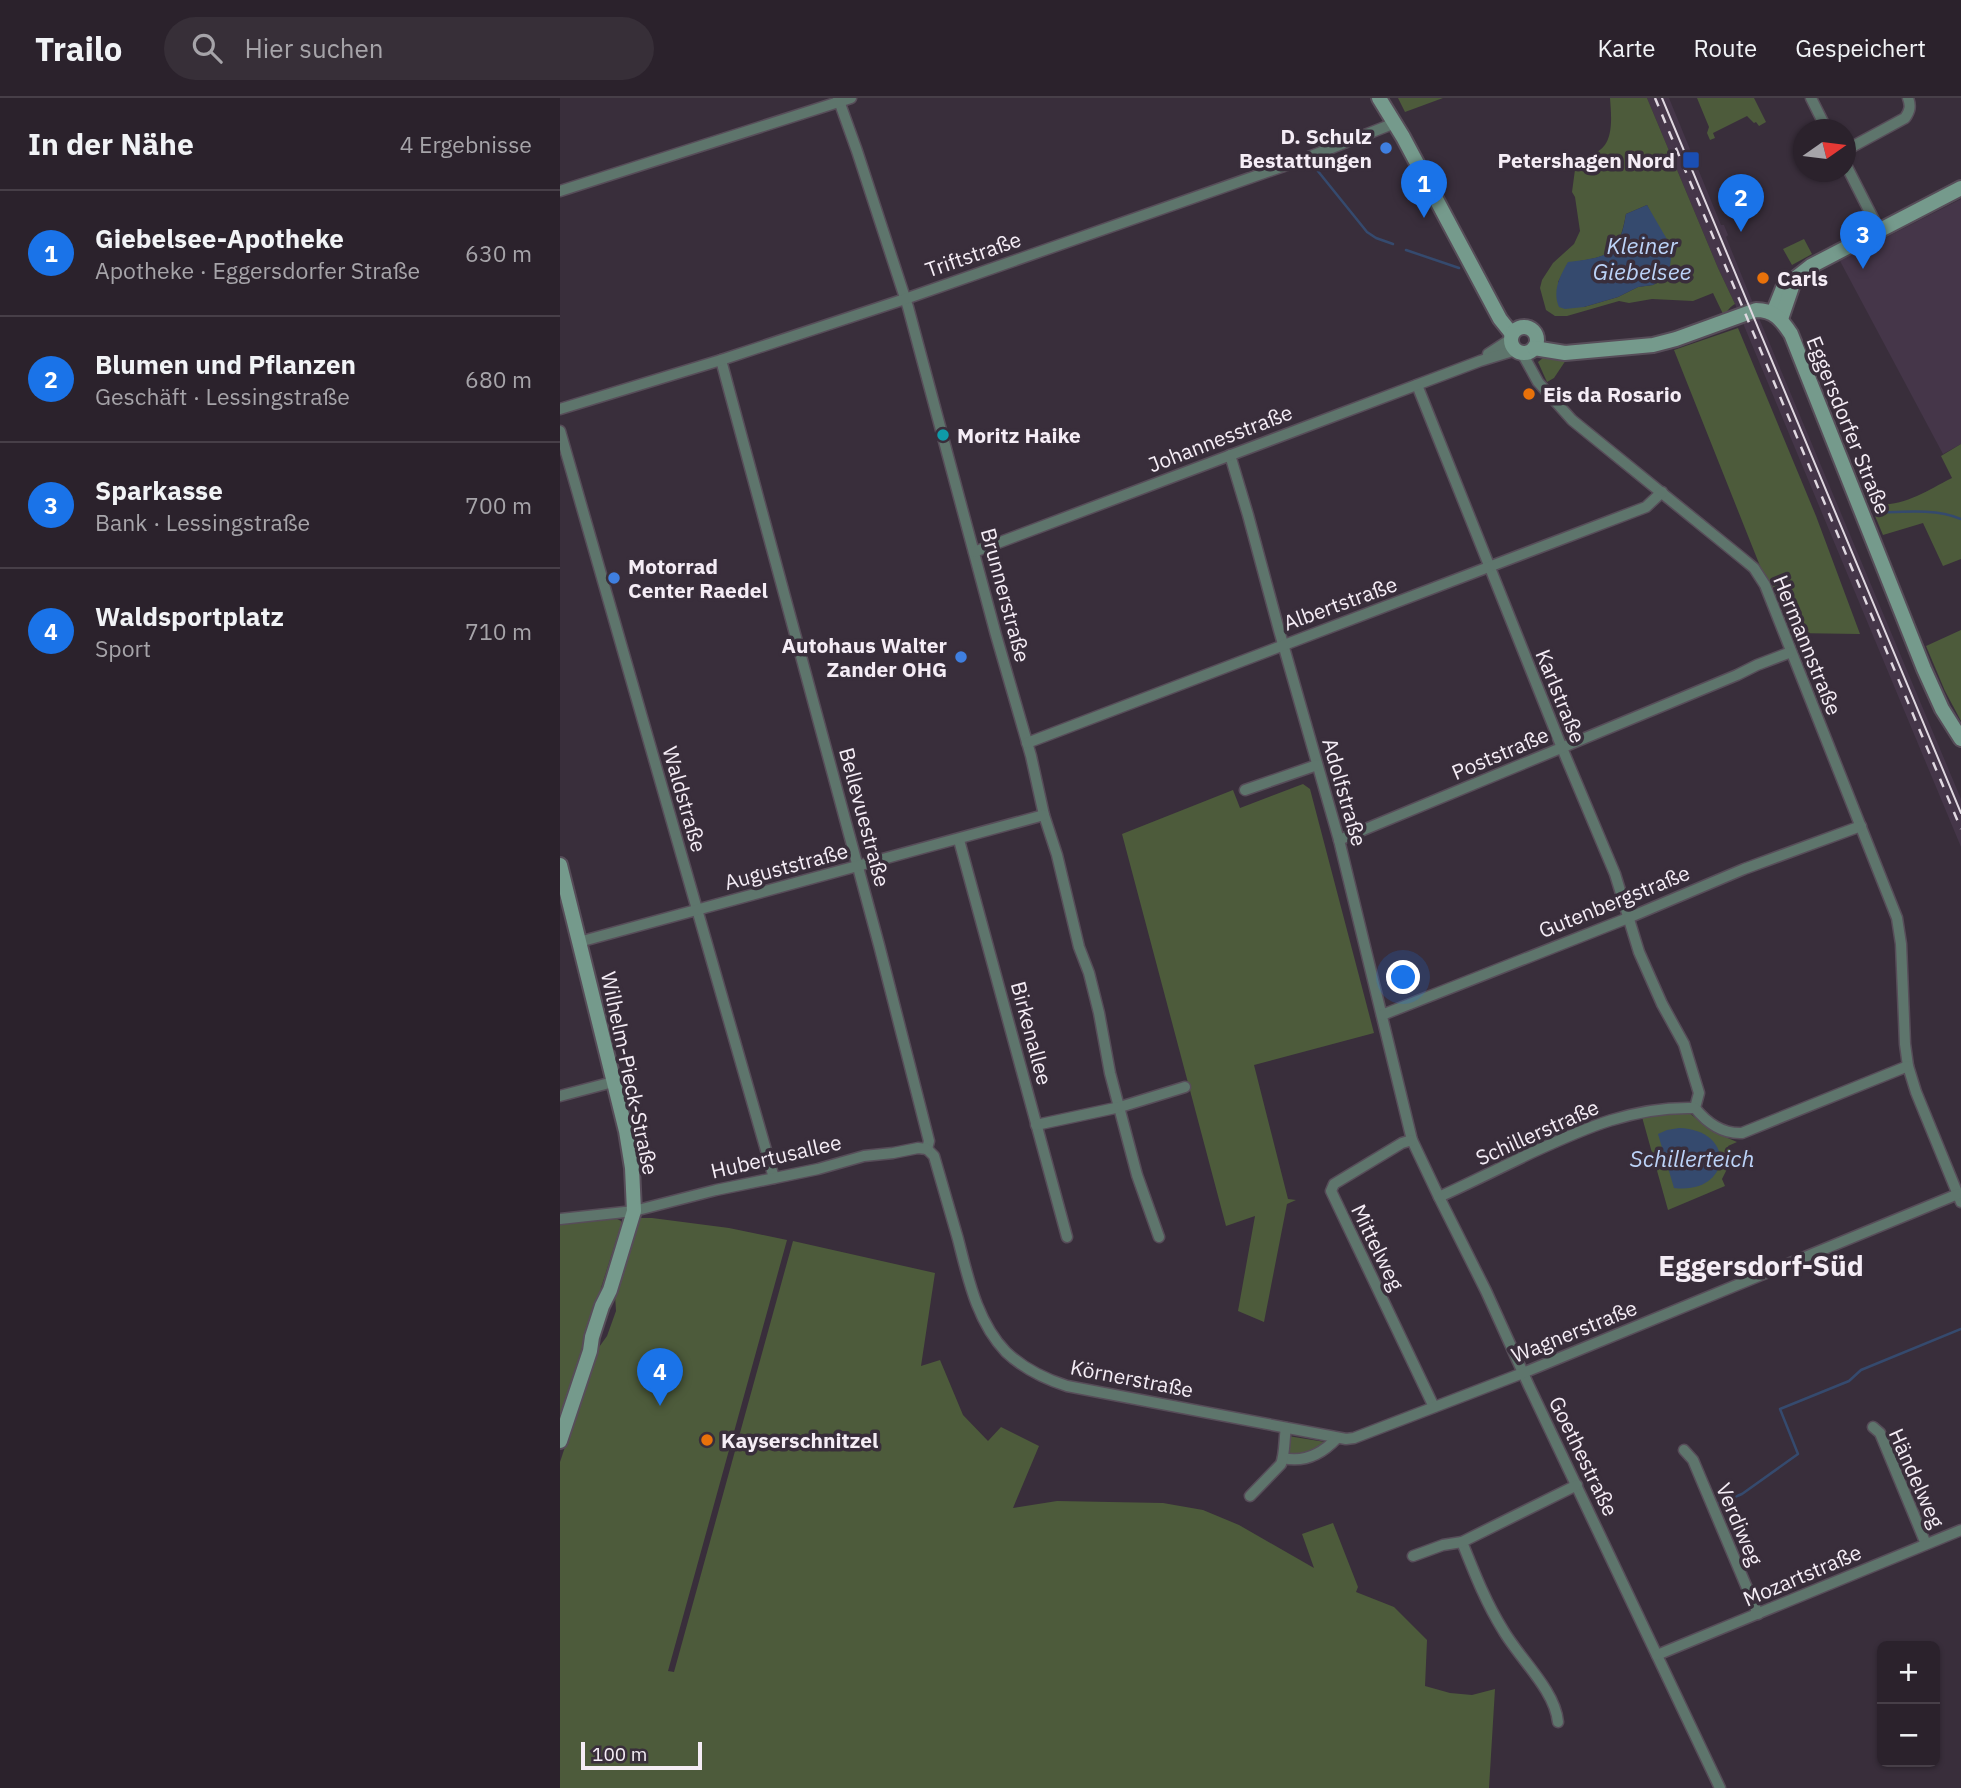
<!DOCTYPE html>
<html lang="de">
<head>
<meta charset="utf-8">
<style>
  :root { --surface:#2b222c; --page:#372f38; --text:#f1f3f6; --muted:#a6a4a9; --line:#473f48; --accent:#1a73e8 }
  body { margin:0; font-family:"IBM Plex Sans",sans-serif; background:var(--page); color:var(--text) }
  .controls { position:absolute; right:21px; bottom:21px; display:grid; overflow:hidden; border-radius:10px; box-shadow:0 2px 5px #0004 }
  .controls button { width:63px; height:63px; display:grid; place-items:center; padding:0; border:0; border-bottom:2px solid var(--line); background:var(--surface); color:var(--text); font:35px sans-serif }
  .compass { position:absolute; left:1233px; top:21px; width:63px; height:63px; border-radius:50%; background:var(--surface); box-shadow:0 2px 5px #0004; rotate:76deg }
  .scale { position:absolute; left:21px; bottom:18px; width:121px; box-sizing:border-box; padding-left:7px; border:4px solid #f5edf6; border-top:0; font-size:19px; line-height:24px; white-space:nowrap; color:#f5edf6; -webkit-text-stroke:5px #392e3b; paint-order:stroke }
  .you { position:absolute; left:844px; top:880px; width:24px; height:24px; margin:-18px; border:5px solid #fff; border-radius:50%; background:#1a73e8; box-shadow:0 0 0 10px #1a73e833 }
  .badge { display:grid; place-items:center; width:46px; height:46px; border-radius:50%; background:var(--accent); color:#fff; font-size:23px; font-weight:700 }
  .pin { position:absolute; translate:-50% -58px; filter:drop-shadow(0 2px 4px #0008) }
  .pin::after { content:''; position:absolute; top:37px; width:24px; height:21px; background:inherit; clip-path:polygon(0 0,100% 0,50% 100%) }
  .list { margin:0; padding:0; list-style:none }
  h2 { display:flex; justify-content:space-between; align-items:center; height:91px; margin:0; padding:0 28px; font-size:30px }
  h2 small { font-size:23px; font-weight:400; color:var(--muted) }
  .list li { display:grid; grid-template-columns:46px 1fr auto; gap:21px; align-items:center; box-sizing:border-box; height:126px; padding:0 28px; border-top:2px solid var(--line) }
  .list b { display:block; font-size:26px; white-space:nowrap }
  .list p { margin:0; font-size:23px; white-space:nowrap; color:var(--muted) }
  .list em { font-size:23px; font-style:normal; color:var(--muted) }
  .icon { flex:none; width:38px; height:38px; fill:none; stroke:currentColor; stroke-width:2; stroke-linecap:round; stroke-linejoin:round }
  .map { position:relative; flex:none; width:1401px; height:1690px; overflow:hidden }
  header { display:flex; align-items:center; gap:42px; box-sizing:border-box; height:98px; padding:0 35px; background:var(--surface); border-bottom:2px solid var(--line) }
  header strong { font-size:33px }
  nav { display:flex; gap:38px; margin-inline-start:auto; font-size:24px }
  .search { width:490px; height:63px; background:var(--page); display:flex; align-items:center; gap:18px; box-sizing:border-box; padding:0 24px; border-radius:38px; color:var(--muted); font-size:26px }
  main { display:flex }
  aside { flex:1; background:var(--surface) }
  .map>svg:first-child { display:block }
</style>
</head>
<body>
<header>
<strong>Trailo</strong>
<div class="search"><svg class="icon" aria-label="search" viewBox="0 0 24 24"><circle cx="10" cy="10" r="6"/><path d="M15 15l6 6"/></svg>Hier suchen</div>
<nav><a>Karte</a><a>Route</a><a>Gespeichert</a></nav>
</header>
<main>
<aside>
<h2>In der Nähe<small>4 Ergebnisse</small></h2>
<ul class="list">
<li><span class="badge">1</span><div><b>Giebelsee-Apotheke</b><p>Apotheke · Eggersdorfer Straße</p></div><em>630 m</em></li>
<li><span class="badge">2</span><div><b>Blumen und Pflanzen</b><p>Geschäft · Lessingstraße</p></div><em>680 m</em></li>
<li><span class="badge">3</span><div><b>Sparkasse</b><p>Bank · Lessingstraße</p></div><em>700 m</em></li>
<li><span class="badge">4</span><div><b>Waldsportplatz</b><p>Sport</p></div><em>710 m</em></li>
</ul>
</aside>
<div class="map">
<svg width="1401" height="1690" viewBox="0 0 1401 1690">
  <rect width="100%" height="100%" fill="#392e3b"/>
  <g fill="#453649">
    <polygon points="1087,0 1109,0 1161,127 1164,127 1168,137 1166,139 1199,220 1401,701 1401,749 1175,206 1158,170"/>
    <polygon points="1401,101 1401,346 1383,356 1280,163"/>
  </g>
  <g fill="#4d5b3b" fill-rule="evenodd">
    <polygon points="838,0 883,0 845,14"/>
    <path d="M1050 0H1087L1158 170 1175 206C1170 208 1168 214 1163 216L1153 195 1133 203 1092 201 1069 205 1059 203 1007 218H995L986 212 980 190 982 182 993 165 1014 146 1020 133 1015 99 1012 94 1016 64C1024 59 1030 58 1037 54 1055 45 1051 16 1050 0ZM1087 107 1094 121 1109 178 1093 187 1078 189 1058 199 1024 209 998 184 1008 165C1048 158 1058 160 1066 116Z"/>
    <polygon points="1137,0 1194,0 1206,24 1199,28 1196,24 1194,25 1187,18 1153,35 1155,40 1150,42 1147,35 1149,29"/>
    <polygon points="1244,141 1252,156 1232,167 1223,151"/>
    <polygon points="1178,230 1256,418 1300,536 1232,535 1214,490 1202,473 1114,252"/>
    <polygon points="984,259 1008,259 994,280 987,284 978,264"/>
    <path d="M1401 346V461L1383 468 1363 425 1323 437 1310 406C1343 410 1364 394 1392 380L1381 358Z"/>
    <polygon points="1401,532 1401,623 1385,593 1366,548"/>
    <polygon points="743,686 750,691 814,935 694,967 728,1101 736,1102 727,1106 704,1224 678,1213 695,1118 666,1128 562,736 673,692 680,710"/>
    <polygon points="1104,1014 1129,1015 1156,1035 1177,1044 1168,1048 1173,1059 1162,1081 1165,1088 1108,1112 1082,1019"/>
    <polygon points="80,1120 92,1120 169,1130 227,1142 108,1573 114,1574 233,1143 375,1175 361,1268 380,1262 403,1317 428,1343 441,1329 479,1348 453,1410 497,1403 603,1405 643,1412 679,1427 754,1470 742,1436 773,1425 798,1489 796,1494 834,1509 867,1542 865,1588 890,1595 912,1597 935,1591 929,1690 0,1690 0,1364 37,1252 47,1238 56,1213 55,1197"/>
    <polygon points="57,1121 61,1123 61,1127 0,1319 0,1124"/>
    <polygon points="728,1338 765,1344 764,1349 743,1359 727,1356"/>
  </g>
  <g fill="#354a6e">
    <path d="M1087 107 1112 150 1109 178 1093 187 1078 189 1058 199 1024 209 1005 211 999 209C992 193 1000 178 1008 164 1048 159 1059 158 1066 116Z"/>
    <path d="M1119 1030C1178 1032 1171 1097 1114 1090L1098 1036 1107 1032Z"/>
  </g>
  <g fill="none" stroke-linecap="round" stroke-linejoin="round">
    <g stroke="#354a6e" stroke-width="2.5">
      <polyline points="753,67 807,134 816,140 833,146"/>
      <polyline points="846,152 899,170"/>
      <path d="M1314 415C1342 414 1375 410 1401 421"/>
      <polyline points="1157,1406 1182,1396 1238,1356 1220,1311 1289,1283 1301,1272 1401,1231"/>
    </g>
    <g stroke="#574d59" stroke-width="13">
      <g id="street">
        <polyline points="278,0 297,53 348,209 436,537 471,658 484,717 497,757 519,849 529,875 539,915 550,975 577,1077 599,1139"/>
        <polyline points="1251,0 1267,32"/>
        <path d="M1286 52 1345 20C1350 13 1351 8 1348 0"/>
        <polyline points="1286,67 1319,132"/>
        <polyline points="0,93 291,0"/>
        <polyline points="962,255 978,284 1012,322 1182,460 1194,470 1205,487 1337,820 1341,846 1345,946 1348,968 1356,994 1401,1104"/>
        <polyline points="928,256 951,241"/>
        <polyline points="161,262 319,847 369,1043 367,1051"/>
        <polyline points="857,287 1002,650 1055,776 1079,854 1102,906 1124,946 1139,995 1135,1010"/>
        <polyline points="0,311 161,262 345,201 741,62 835,25"/>
        <polyline points="0,333 214,1080"/>
        <polyline points="670,357 688,417 719,532 779,742 852,1042 879,1099 926,1193 969,1288 1160,1690"/>
        <polyline points="414,454 920,263 956,252"/>
        <polyline points="467,645 1086,409 1102,394"/>
        <polyline points="685,692 757,667"/>
        <polyline points="399,742 507,1139"/>
        <polyline points="779,742 1177,577 1197,567 1231,554"/>
        <polyline points="19,844 484,717"/>
        <polyline points="822,917 1068,820 1184,771 1301,728"/>
        <polyline points="0,998 53,984"/>
        <polyline points="476,1027 560,1009 625,989"/>
        <polyline points="852,1042 842,1045 774,1086 771,1093 874,1309"/>
        <path d="M367 1051 374 1058C382 1086 390 1113 398 1141 408 1180 417 1224 446 1254 463 1270 485 1281 507 1288L786 1341 794 1340 963 1275 1398 1096"/>
        <path d="M879 1099C910 1085 940 1070 971 1055 1025 1030 1074 1008 1135 1010 1147 1025 1162 1036 1182 1035L1348 968"/>
        <polyline points="0,1121 74,1113 156,1092 258,1071 304,1058 333,1055 358,1050 367,1051"/>
        <polyline points="1313,1329 1320,1335 1366,1446"/>
        <polyline points="1124,1352 1133,1362 1198,1516"/>
        <path d="M723 1360C745 1365 762 1356 777 1340"/>
        <path d="M690 1398 721 1366C725 1356 724 1341 726 1330"/>
        <path d="M902 1444C914 1474 926 1505 943 1532 959 1560 995 1592 998 1624"/>
        <polyline points="853,1458 883,1447 902,1444 1017,1387"/>
        <polyline points="1097,1557 1401,1432"/>
      </g>
    </g>
    <g stroke="#574d59" stroke-width="18">
      <g id="secondary">
        <polyline points="819,0 843,39 940,221 952,236"/>
        <polyline points="1213,215 1223,190 1251,168 1401,90"/>
        <polyline points="1221,221 1233,186"/>
        <circle cx="964" cy="242" r="13"/>
        <path d="M974 250 1005 255 1093 247 1116 241 1196 212C1214 212 1221 221 1231 236L1364 571 1382 611 1401 641"/>
        <polyline points="0,767 66,1033 72,1070 74,1113 50,1192 42,1208 32,1239 30,1253 0,1343"/>
      </g>
    </g>
    <use href="#street" stroke="#5e756c" stroke-width="10"/>
    <use href="#secondary" stroke="#759a8c" stroke-width="14"/>
    <polyline stroke="#e0d8e1" stroke-width="2" points="1102,0 1401,715"/>
    <polyline stroke="#e0d8e1" stroke-width="2.5" stroke-dasharray="9 9" stroke-linecap="butt" points="1095,0 1401,731"/>
  </g>
  <g fill="#3f7fe0" stroke="#392e3b" stroke-width="2.5">
    <circle cx="826" cy="50" r="7"/>
    <circle cx="54" cy="480" r="7"/>
    <circle cx="401" cy="559" r="7"/>
  </g>
  <rect fill="#1a4fb4" stroke="#392e3b" stroke-width="2.5" x="1122" y="53" width="18" height="18" rx="3.5"/>
  <g fill="#e8710a" stroke="#392e3b" stroke-width="2.5">
    <circle cx="1203" cy="180" r="7"/>
    <circle cx="969" cy="296" r="7"/>
    <circle cx="147" cy="1342" r="7"/>
  </g>
  <circle fill="#0f9aa8" stroke="#392e3b" stroke-width="2.5" cx="383" cy="337" r="7"/>
  <g text-anchor="middle" dominant-baseline="central" stroke-width="7" stroke-linejoin="round" paint-order="stroke">
    <g font-size="21" font-weight="bold" fill="#f5edf6" stroke="#392e3b" text-anchor="start">
      <text x="812" y="38" text-anchor="end">D. Schulz<tspan x="812" dy="24">Bestattungen</tspan></text>
      <text x="1115" y="62" text-anchor="end">Petershagen Nord</text>
      <text x="1217" y="180">Carls</text>
      <text x="983" y="296">Eis da Rosario</text>
      <text x="397" y="337">Moritz Haike</text>
      <text x="68" y="468">Motorrad<tspan x="68" dy="24">Center Raedel</tspan></text>
      <text x="387" y="547" text-anchor="end">Autohaus Walter<tspan x="387" dy="24">Zander OHG</tspan></text>
      <text x="161" y="1342">Kayserschnitzel</text>
    </g>
    <g font-size="21" fill="#f5edf6" stroke="#392e3b">
      <text transform="translate(413 156) rotate(-19)">Triftstraße</text>
      <text transform="translate(1289 327) rotate(68)">Eggersdorfer Straße</text>
      <text transform="translate(660 340) rotate(-21)">Johannesstraße</text>
      <text transform="translate(446 497) rotate(75)">Brunnerstraße</text>
      <text transform="translate(780 505) rotate(-20)">Albertstraße</text>
      <text transform="translate(1248 547) rotate(68)">Hermannstraße</text>
      <text transform="translate(1001 598) rotate(68)">Karlstraße</text>
      <text transform="translate(940 655) rotate(-23)">Poststraße</text>
      <text transform="translate(785 694) rotate(74)">Adolfstraße</text>
      <text transform="translate(125 701) rotate(74)">Waldstraße</text>
      <text transform="translate(305 719) rotate(75)">Bellevuestraße</text>
      <text transform="translate(226 768) rotate(-15)">Auguststraße</text>
      <text transform="translate(1054 803) rotate(-22)">Gutenbergstraße</text>
      <text transform="translate(472 935) rotate(75)">Birkenallee</text>
      <text transform="translate(70 975) rotate(78)">Wilhelm-Pieck-Straße</text>
      <text transform="translate(977 1034) rotate(-24)">Schillerstraße</text>
      <text transform="translate(216 1058) rotate(-13)">Hubertusallee</text>
      <text transform="translate(818 1149) rotate(64)">Mittelweg</text>
      <text transform="translate(1014 1233) rotate(-22)">Wagnerstraße</text>
      <text transform="translate(572 1280) rotate(11)">Körnerstraße</text>
      <text transform="translate(1024 1358) rotate(64)">Goethestraße</text>
      <text transform="translate(1357 1380) rotate(66)">Händelweg</text>
      <text transform="translate(1180 1426) rotate(67)">Verdiweg</text>
      <text transform="translate(1242 1477) rotate(-23)">Mozartstraße</text>
    </g>
    <g font-size="23" font-style="italic" fill="#bcd3f8" stroke="#392e3b">
      <text x="1082" y="147">Kleiner<tspan x="1082" dy="26">Giebelsee</tspan></text>
      <text x="1132" y="1060">Schillerteich</text>
    </g>
    <g font-size="28" font-weight="bold" fill="#f5edf6" stroke="#392e3b">
      <text x="1201" y="1167">Eggersdorf-Süd</text>
    </g>
  </g>
</svg>
<div class="controls">
<button>+</button>
<button>−</button>
</div>
<svg class="compass" viewBox="-18 -18 36 36"><path d="M0-13l5 13h-10z" fill="#e53935"/><path d="M0 13l5-13h-10z" fill="#a6a4a9"/></svg>
<div class="scale">100 m</div>
<div class="you"></div>
<div class="pin badge" style="left:864px;top:120px">1</div>
<div class="pin badge" style="left:1181px;top:134px">2</div>
<div class="pin badge" style="left:1303px;top:171px">3</div>
<div class="pin badge" style="left:100px;top:1308px">4</div>
</div>
</main>
</body>
</html>
